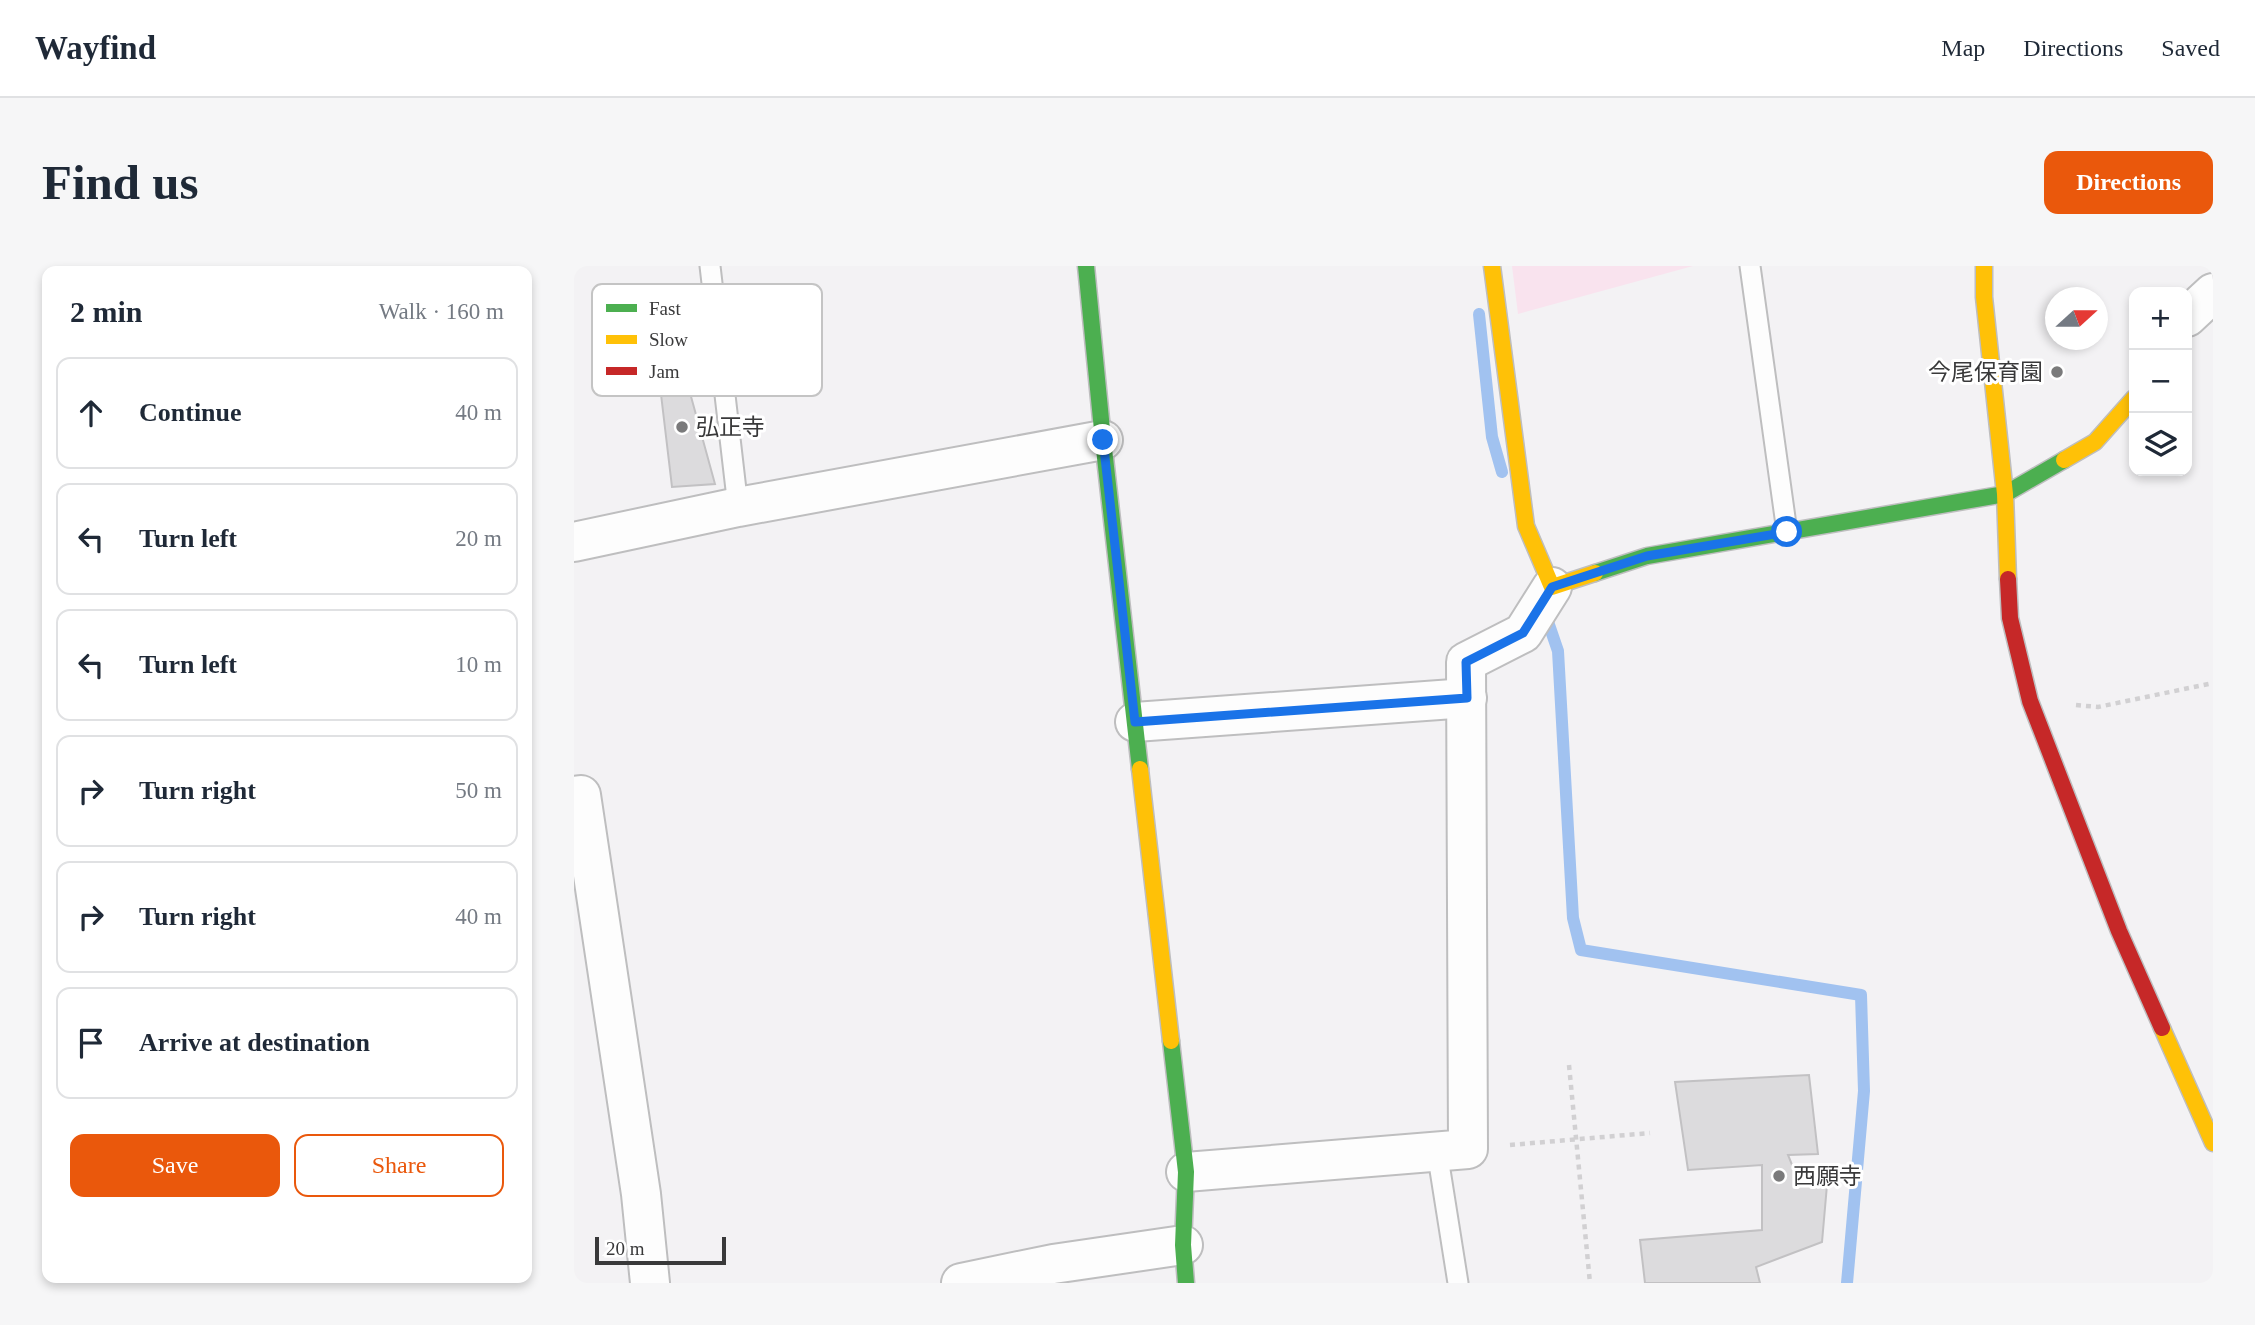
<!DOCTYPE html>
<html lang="en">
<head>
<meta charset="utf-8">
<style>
  :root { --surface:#fff; --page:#f6f6f7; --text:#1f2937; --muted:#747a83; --line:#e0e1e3; --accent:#ea580c }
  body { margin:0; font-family:"Times New Roman","Noto Sans JP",serif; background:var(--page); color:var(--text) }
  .controls { position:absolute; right:21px; top:21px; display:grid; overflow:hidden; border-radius:14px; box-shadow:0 4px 10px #0003 }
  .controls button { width:63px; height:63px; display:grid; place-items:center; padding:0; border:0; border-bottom:2px solid var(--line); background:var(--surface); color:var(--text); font:35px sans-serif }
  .compass { position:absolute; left:1471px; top:21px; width:63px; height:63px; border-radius:50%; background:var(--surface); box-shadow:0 4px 10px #0003; rotate:69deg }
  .scale { position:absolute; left:21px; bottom:18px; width:131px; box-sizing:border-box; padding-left:7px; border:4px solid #39393a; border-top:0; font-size:19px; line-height:24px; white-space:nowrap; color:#39393a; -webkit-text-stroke:5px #fff; paint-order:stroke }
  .stop { position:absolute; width:21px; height:21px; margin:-16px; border:5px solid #1a73e8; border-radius:50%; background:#fff }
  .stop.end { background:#1a73e8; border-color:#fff; box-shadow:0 2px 7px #0008 }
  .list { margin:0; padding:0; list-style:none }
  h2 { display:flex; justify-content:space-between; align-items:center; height:91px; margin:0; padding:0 28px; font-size:30px }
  h2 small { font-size:23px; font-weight:400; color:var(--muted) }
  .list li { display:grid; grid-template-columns:46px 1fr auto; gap:21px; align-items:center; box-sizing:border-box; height:112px; margin:0 14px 14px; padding:0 14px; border:2px solid var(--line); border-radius:14px }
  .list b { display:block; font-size:26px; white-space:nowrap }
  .list em { font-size:23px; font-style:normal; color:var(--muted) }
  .actions { display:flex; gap:14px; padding:21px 28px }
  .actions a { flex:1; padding:16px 0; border:2px solid var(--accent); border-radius:14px; text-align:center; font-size:24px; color:var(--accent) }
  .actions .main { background:var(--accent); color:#fff }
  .icon { flex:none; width:38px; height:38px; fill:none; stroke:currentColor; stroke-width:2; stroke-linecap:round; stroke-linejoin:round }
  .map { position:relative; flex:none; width:1639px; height:1017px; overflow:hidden; border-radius:14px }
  header { display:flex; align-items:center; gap:42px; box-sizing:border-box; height:98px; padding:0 35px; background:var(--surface); border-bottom:2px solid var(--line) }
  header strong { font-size:33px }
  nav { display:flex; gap:38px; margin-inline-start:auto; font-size:24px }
  .intro { display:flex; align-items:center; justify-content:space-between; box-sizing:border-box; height:168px; padding:0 42px }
  h1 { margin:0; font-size:49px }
  .button { padding:18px 32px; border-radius:14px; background:var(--accent); color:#fff; font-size:24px; font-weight:700 }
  main { display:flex; gap:42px; padding:0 42px }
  aside { flex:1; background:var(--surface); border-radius:14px; box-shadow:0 4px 10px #0003 }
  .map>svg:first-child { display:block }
</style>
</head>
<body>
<header>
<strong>Wayfind</strong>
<nav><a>Map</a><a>Directions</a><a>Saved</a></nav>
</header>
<div class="intro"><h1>Find us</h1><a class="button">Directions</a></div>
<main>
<aside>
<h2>2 min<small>Walk · 160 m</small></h2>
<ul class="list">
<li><svg class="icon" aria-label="ahead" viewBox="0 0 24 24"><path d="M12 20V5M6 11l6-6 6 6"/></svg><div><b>Continue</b></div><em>40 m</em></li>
<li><svg class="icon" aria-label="left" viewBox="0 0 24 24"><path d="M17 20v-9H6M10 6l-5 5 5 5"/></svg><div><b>Turn left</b></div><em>20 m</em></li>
<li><svg class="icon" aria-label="left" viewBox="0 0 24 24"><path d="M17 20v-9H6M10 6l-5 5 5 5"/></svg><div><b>Turn left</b></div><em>10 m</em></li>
<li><svg class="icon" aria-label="right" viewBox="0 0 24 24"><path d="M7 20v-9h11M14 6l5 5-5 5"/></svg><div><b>Turn right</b></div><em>50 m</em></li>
<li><svg class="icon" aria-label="right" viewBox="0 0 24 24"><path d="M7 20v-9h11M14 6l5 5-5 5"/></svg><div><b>Turn right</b></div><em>40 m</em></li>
<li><svg class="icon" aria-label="arrive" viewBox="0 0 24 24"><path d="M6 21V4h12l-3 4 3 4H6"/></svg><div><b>Arrive at destination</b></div></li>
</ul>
<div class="actions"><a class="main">Save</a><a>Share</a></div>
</aside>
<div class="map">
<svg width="1639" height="1017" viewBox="0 0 1639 1017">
  <rect width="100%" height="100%" fill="#f3f2f4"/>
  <polygon fill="#f9e3ee" points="938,0 1119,0 944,48"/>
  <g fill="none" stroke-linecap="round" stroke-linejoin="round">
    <g stroke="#a1c2f0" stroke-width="12">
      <polyline points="905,48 918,171 928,206"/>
      <polyline points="971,347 984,385 999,652 1007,684 1287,729 1290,825 1273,1017"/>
    </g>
  </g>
  <g fill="#dcdbdd" stroke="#c2c1c3" stroke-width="2">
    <polygon points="107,94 141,218 98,221 84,103"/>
    <polygon points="1235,809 1244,888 1214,889 1225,916 1253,919 1248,976 1182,1001 1186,1017 1071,1017 1066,974 1188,964 1188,899 1114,904 1101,816"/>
  </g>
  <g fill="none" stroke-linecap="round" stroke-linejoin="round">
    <g stroke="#bebebf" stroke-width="23">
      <g id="lane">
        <polyline points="136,0 164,241"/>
        <polyline points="1176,0 1213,266"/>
        <polyline points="863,885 884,1017"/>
      </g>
    </g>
    <g stroke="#bebebf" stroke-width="42">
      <g id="street">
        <polyline points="1613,51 1639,27"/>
        <polyline points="0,276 164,241 529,174"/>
        <polyline points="561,456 893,432"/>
        <polyline points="0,530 7,529 67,928 76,1017"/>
        <polyline points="612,906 894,883 892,396 949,367 978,321"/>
        <polyline points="387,1017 479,998 609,979"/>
      </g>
    </g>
    <g stroke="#bebebf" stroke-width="19">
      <g id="fast">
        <polyline points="512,0 529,174 566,503"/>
        <polyline points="1021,307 1073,290 1431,228 1490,194"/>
        <polyline points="597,775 612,906 609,979 612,1017"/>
      </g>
    </g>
    <g stroke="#bebebf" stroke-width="19">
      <g id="slow">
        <polyline points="918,0 952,260 978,321 1021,307"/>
        <polyline points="1410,0 1410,31 1431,228 1434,313"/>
        <polyline points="1490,194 1521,176 1560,132"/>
        <polyline points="566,503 597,775"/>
        <polyline points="1588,762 1639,877"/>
      </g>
    </g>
    <g stroke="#bebebf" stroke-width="19">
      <polyline id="jam" points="1434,313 1436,352 1456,435 1545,665 1588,762"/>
    </g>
    <g stroke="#d1d0d2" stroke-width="4.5" stroke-dasharray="5 5" stroke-linecap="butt">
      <polyline points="1502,439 1524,441 1639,417"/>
      <polyline points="995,799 1016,1017"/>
      <polyline points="936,879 1076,867"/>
    </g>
    <use href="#lane" stroke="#fdfdfd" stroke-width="19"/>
    <use href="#street" stroke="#fdfdfd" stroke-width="38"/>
    <use href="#fast" stroke="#4caf50" stroke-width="16"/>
    <use href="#slow" stroke="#ffc107" stroke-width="16"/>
    <use href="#jam" stroke="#c62828" stroke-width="16"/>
  </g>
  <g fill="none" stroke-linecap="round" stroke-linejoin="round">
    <polyline stroke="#1a73e8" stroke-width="9" points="529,174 561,456 893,432 892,396 949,367 978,321 1073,290 1213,266"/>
  </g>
  <g fill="#7a7a7b" stroke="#fff" stroke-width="2.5">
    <circle cx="1483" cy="106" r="7"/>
    <circle cx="108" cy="161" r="7"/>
    <circle cx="1205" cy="910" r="7"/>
  </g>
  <g text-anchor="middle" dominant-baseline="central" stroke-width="6" stroke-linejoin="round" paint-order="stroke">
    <g font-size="23" fill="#39393a" stroke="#fff" text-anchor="start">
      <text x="1469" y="106" text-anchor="end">今尾保育園</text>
      <text x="122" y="161">弘正寺</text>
      <text x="1219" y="910">西願寺</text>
    </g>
  </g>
  <rect x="18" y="18" width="230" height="112" rx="10" fill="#fff" stroke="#c4c4c4" stroke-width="2"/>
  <rect x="32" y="38" width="31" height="8" fill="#4caf50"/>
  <rect x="32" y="69" width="31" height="9" fill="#ffc107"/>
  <rect x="32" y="101" width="31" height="8" fill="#c62828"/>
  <g font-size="19" fill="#39393a">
    <text x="75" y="49">Fast</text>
    <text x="75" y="80">Slow</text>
    <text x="75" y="112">Jam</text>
  </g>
</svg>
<div class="controls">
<button>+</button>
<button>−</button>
<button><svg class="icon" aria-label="layers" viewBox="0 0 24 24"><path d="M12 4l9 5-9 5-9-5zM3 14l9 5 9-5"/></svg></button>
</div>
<svg class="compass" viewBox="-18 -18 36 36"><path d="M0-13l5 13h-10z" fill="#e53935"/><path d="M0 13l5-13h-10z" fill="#747a83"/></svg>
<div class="scale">20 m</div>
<div class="stop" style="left:1213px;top:266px"></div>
<div class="stop end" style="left:529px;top:174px"></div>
</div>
</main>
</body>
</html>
